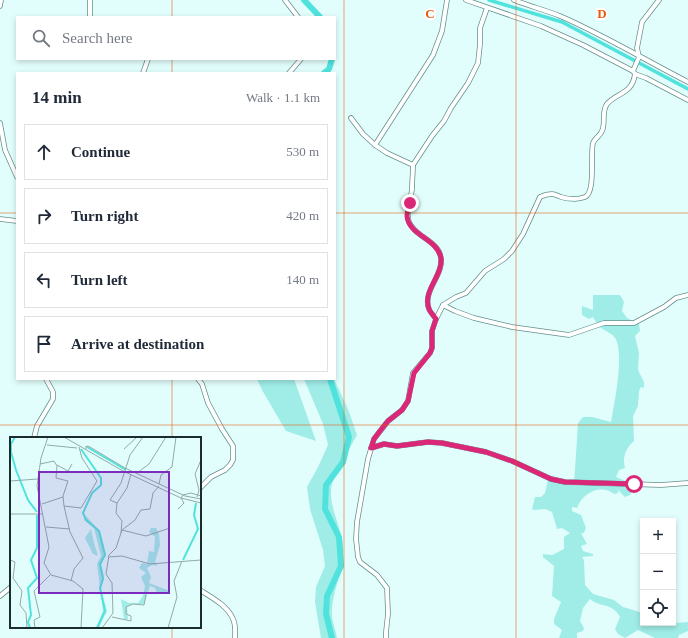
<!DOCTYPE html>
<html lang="en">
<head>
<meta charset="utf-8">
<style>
  :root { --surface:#fff; --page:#f2f2f3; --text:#1f2937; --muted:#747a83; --line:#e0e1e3 }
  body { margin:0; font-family:"Times New Roman",serif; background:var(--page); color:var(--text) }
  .controls { position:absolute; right:12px; bottom:12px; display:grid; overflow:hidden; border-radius:0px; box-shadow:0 2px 6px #0003 }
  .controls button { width:36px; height:36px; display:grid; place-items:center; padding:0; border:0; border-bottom:1px solid var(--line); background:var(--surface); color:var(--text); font:20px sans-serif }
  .stop { position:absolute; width:12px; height:12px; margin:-9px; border:3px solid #db2777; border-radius:50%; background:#fff }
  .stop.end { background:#db2777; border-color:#fff; box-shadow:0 1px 4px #0008 }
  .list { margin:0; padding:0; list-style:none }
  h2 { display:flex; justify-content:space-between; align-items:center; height:52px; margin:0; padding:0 16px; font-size:17px }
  h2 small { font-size:13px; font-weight:400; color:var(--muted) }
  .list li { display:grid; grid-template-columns:26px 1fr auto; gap:12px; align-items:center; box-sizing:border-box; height:56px; margin:0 8px 8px; padding:0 8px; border:1px solid var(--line); border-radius:0px }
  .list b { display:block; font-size:15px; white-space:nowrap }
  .list em { font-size:13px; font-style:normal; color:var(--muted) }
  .icon { flex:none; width:22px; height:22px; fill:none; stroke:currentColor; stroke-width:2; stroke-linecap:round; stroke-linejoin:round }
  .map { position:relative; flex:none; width:688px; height:638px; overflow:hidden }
  .search { position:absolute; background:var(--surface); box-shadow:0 2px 6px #0003; left:16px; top:16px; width:320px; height:44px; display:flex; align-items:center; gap:10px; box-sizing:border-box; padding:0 14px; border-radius:0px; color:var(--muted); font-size:15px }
  .panel { position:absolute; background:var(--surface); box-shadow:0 2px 6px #0003; left:16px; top:72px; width:320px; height:308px; border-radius:0px }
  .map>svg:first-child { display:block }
</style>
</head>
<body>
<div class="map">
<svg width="688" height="638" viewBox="0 0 688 638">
  <rect width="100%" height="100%" fill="#e2fefc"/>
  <g fill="#a0ede8">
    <path d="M593 295H620L624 302 622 311 627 318 639 324 640 331 635 336 639 353 638 370 644 382V388L641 387 639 391 638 406 633 416 634 441C626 448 622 457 625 468L619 470 616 477 625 481 632 491 630 495 625 497 618 490V493L614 494C601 484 583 492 577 508L572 507V511L581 515 586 528 584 533H581L587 544 581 546 583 551 593 554V556L582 557 584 560 585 585 593 594 614 600 623 607 643 613V623H676L688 622V631L679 635 678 638H655L638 630 625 638 618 634 615 629 620 617C612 602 600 608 590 599L583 608 580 621 584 628 583 631 577 633V638H559L562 630 554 624V619L561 602 552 596 554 566 543 557V554L552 555 564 549V537L570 533 562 528 557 529 552 512 545 509 534 510 532 509 535 497H541L545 493 548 480 574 485 578 423 583 417H592L611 422C614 405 625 353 615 338 612 333 605 331 600 327 597 324 595 320 593 317L589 319 582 315V306L593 310Z"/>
    <polygon points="257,379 294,379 316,441 286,431 262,390"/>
    <path d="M304 379H334L348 409 357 435C350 448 332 477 331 490 330 510 342 528 343 547 345 571 330 594 332 617 333 624 336 631 337 638H321L315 602 316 587 325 566 323 550 310 509 307 487 318 467 328 445 323 424Z"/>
  </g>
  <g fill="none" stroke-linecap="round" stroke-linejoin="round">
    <polyline stroke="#50e3dd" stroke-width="3.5" points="489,0 562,22 688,89"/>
    <g stroke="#50e3dd" stroke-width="6">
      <polyline points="304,0 320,17"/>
      <polyline points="324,73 329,69 332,59"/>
      <polyline points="330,379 349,437 343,462 326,485 325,509 339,537 341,566 327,596 326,614 332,638"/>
    </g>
    <g stroke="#64908d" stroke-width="5.5">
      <g id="street">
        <polyline points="285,0 298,17"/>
        <polyline points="466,0 541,26 583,45 633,71 635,74 646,78 688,100"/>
        <path d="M514 0C529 6 545 10 560 16 604 35 645 60 688 82"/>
        <polyline points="0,6 1,0"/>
        <polyline points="90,17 90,0"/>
        <polyline points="633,71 639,57 637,48 642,22 659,0"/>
        <polyline points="143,73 148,59"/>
        <polyline points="289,73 301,59"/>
        <polyline points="351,118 363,134 375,145"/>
        <polyline points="0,123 5,150 17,177"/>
        <polyline points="413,165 432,136 444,121 451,108 468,83 478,63 480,44 480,28 487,8"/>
        <polyline points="0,219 17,221"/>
        <polyline points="443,305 455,311 474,318 512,327 569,335 604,323 634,323 664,307 676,298 688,295"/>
        <path d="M436 319C434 316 430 312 429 309 422 292 443 276 441 259 439 240 416 238 409 222 405 212 411 200 412 189 412 181 413 173 413 165L387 153 375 145 433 55 442 31 447 0"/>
        <polyline points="198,379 202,384 208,403 222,429 233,446 233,460 230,465 225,470 211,477 200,488"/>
        <polyline points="34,438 37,426 53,399 53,392 46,379"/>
        <polyline points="371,448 384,444 397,446 428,442 442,443 486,452 512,461 551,479 565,482 661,485 688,483"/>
        <path d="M200 590C211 597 228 606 233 619 236 625 235 632 235 638"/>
        <polyline points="0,596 11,587"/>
        <path d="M386 638V632L388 614 387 588 377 575 360 562 358 557 356 539 357 522 368 459 374 439 388 421 402 410 408 401 413 373 430 353 432 348V331L436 319 443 305 456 297 466 293 485 271 504 259 512 251 523 234 540 197C544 195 548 194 552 194 555 194 558 196 561 197 567 199 578 200 585 197 596 192 590 154 593 143 595 138 600 136 602 131 606 123 601 112 607 104 617 92 632 95 635 74"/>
      </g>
    </g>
    <use href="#street" stroke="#fff" stroke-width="4"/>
  </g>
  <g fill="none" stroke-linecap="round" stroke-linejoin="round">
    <path stroke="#db2777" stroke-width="5" d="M410 203C409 207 407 212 407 216 409 236 437 238 441 258 443 276 422 291 429 309 430 312 434 316 436 319L432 331V348L430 353 414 373 408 401 402 410 388 421 380 431 374 439 371 448 384 444 397 446 428 442 442 443 486 452 512 461 551 479 565 482 634 484"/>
  </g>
  <path fill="none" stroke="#e8590c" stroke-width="1" stroke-opacity="0.55" d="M172 0V17M344 0V638M516 0V638M172 59V73M0 213H17M335 213H688M172 379V438M0 425H688M172 627V638"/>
  <g transform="translate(10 437)">
    <rect width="191" height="191" fill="#e2fefc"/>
    <path d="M76 79 90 94 96 117 91 128 94 139 91 152 97 174 89 191H86L93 174 87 127 91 119 84 91 74 83ZM141 91H146L149 97 150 108 145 125 148 129 142 128 137 131 141 140 139 146 160 154 156 157 147 156 145 151 140 149 134 167H123L117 169 118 182 114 183 111 162 119 166H128L133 159 135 149 131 140 136 136 129 131 132 126 137 127 139 114 144 115 145 100 139 95ZM81 92 84 106 88 119 83 117 75 101Z" fill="#a0ede8"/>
    <path fill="none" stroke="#50e3dd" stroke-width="2" d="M5 0 1 7V15L6 33 18 63 27 75M77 10 116 33M71 12 91 41V48L82 56 73 76 76 83 89 94 95 118 90 127 93 142 90 151 95 174 87 191M173 123 188 92 184 78 186 66M20 191 18 185 21 178 18 151 27 141 21 123 27 111V78"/>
    <path fill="none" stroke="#92aaa8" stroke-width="1" d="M38 0 31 21 27 49 39 110 34 126 41 138 63 144 73 152 71 191M54 0 113 34 171 61 173 58 181 56 191 59M37 8 67 11M76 12V9L80 10 115 31 175 59 191 62M114 12 127 0M30 27 44 24 47 29 46 41 58 44 53 59 54 69M47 28 58 34 62 27M127 36 139 27 156 0M0 44 28 42M149 47 151 38 162 30 166 0M187 60 189 53 185 37 191 23M171 61 191 66M107 66 117 51 121 37M32 67 53 60M168 72 174 66 171 61M0 77H33M36 90 60 92M112 93 136 99 160 91M111 96 112 84 106 76 107 66 100 63 111 46 120 18 133 0M99 120 112 119 140 127 191 123M0 123 5 125 3 141 12 154 10 168 16 176 17 191M61 144 64 132 73 121 60 95 54 69 71 71 87 44 72 21 69 10M102 180 121 184V179L116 177V170L123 167 134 168 136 158M25 191 24 183 30 180 24 154 40 138M92 191 103 176 102 146 96 137 99 118 106 111 112 93 125 83 131 73 140 72 143 56 149 49M158 191 167 160 164 144 172 124"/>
    <path fill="#7b2cbf" fill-opacity="0.15" stroke="#7b2cbf" stroke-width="2" d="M29 35H159V156H29Z"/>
    <rect width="191" height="191" fill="none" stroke="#1a2c2b" stroke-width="2"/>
  </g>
  <g font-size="13" text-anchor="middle" font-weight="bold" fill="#e8590c" stroke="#fff" stroke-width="4" stroke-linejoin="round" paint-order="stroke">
    <text x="430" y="18">C</text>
    <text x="602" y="18">D</text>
  </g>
</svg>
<div class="controls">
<button>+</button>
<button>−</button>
<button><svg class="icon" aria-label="locate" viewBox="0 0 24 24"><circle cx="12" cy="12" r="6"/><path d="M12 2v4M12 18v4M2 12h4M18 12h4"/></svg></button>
</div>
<div class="stop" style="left:634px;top:484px"></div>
<div class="stop end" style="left:410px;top:203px"></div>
<div class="search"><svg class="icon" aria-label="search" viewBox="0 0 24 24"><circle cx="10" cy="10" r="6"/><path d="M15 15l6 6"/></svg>Search here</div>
<section class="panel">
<h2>14 min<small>Walk · 1.1 km</small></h2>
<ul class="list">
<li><svg class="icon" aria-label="ahead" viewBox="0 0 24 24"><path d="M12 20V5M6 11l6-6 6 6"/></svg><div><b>Continue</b></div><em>530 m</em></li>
<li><svg class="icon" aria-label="right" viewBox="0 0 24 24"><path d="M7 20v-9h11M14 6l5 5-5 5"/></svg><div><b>Turn right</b></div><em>420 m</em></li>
<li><svg class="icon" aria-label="left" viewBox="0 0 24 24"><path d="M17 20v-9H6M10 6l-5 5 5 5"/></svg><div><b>Turn left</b></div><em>140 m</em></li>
<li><svg class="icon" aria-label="arrive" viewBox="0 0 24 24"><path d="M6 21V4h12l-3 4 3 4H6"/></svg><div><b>Arrive at destination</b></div></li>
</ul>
</section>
</div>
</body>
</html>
